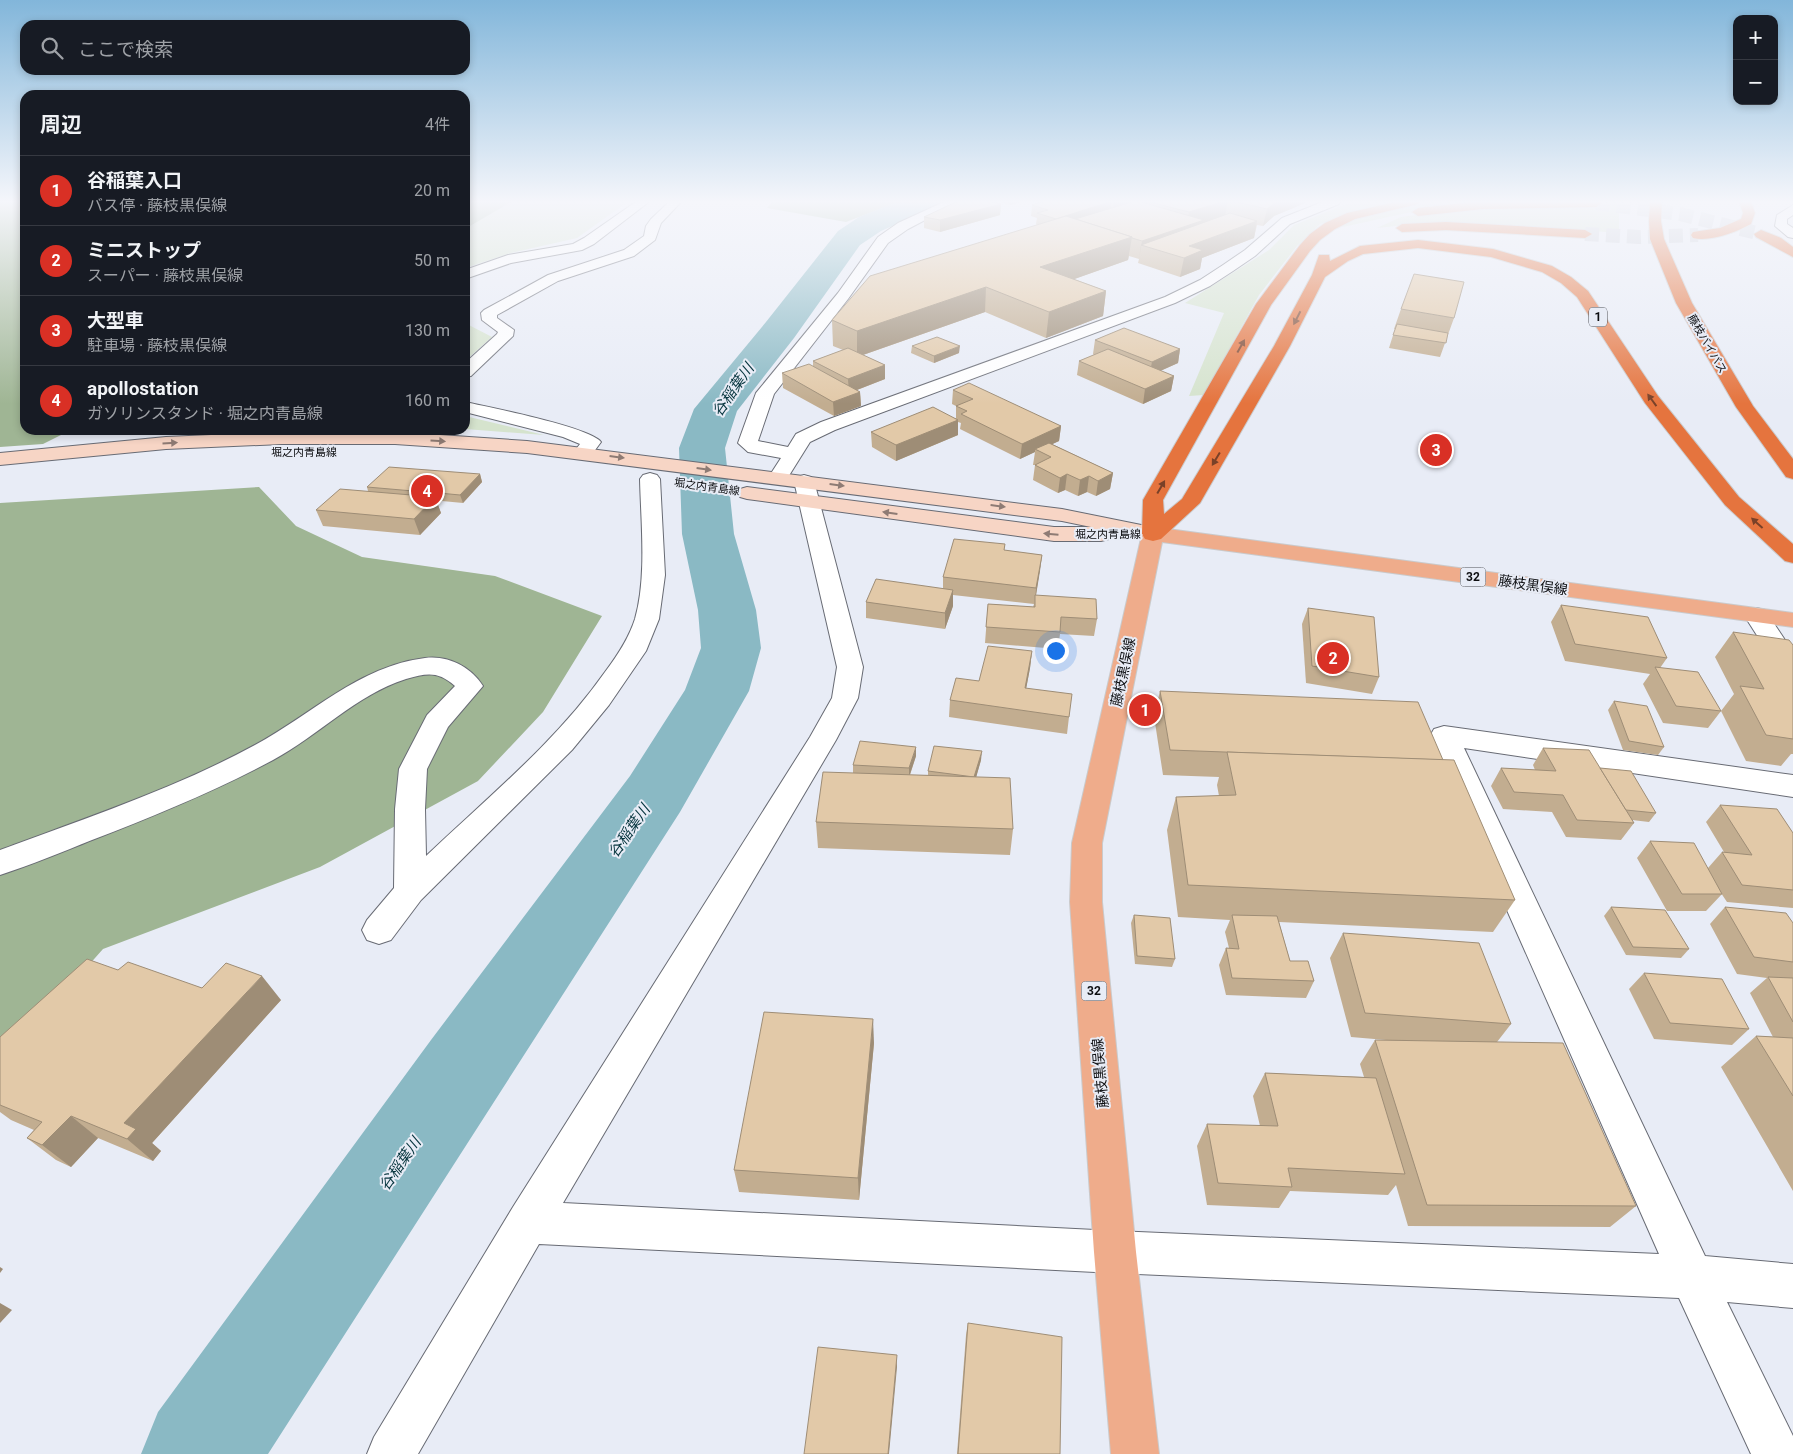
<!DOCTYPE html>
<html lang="ja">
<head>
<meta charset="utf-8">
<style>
  :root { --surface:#171b24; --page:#20242c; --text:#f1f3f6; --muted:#9ea1a6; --line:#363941; --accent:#d93025 }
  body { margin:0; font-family:Roboto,"Noto Sans JP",sans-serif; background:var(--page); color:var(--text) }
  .controls { position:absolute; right:15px; top:15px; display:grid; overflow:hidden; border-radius:10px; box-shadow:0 2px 8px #0003 }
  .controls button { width:45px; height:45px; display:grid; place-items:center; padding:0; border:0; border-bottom:1px solid var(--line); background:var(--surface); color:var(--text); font:25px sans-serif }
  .you { position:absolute; left:1055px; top:650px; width:18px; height:18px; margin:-12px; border:4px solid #fff; border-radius:50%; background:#1a73e8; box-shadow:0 0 0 8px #1a73e833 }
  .badge { display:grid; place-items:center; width:32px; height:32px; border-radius:50%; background:var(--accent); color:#fff; font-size:16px; font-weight:700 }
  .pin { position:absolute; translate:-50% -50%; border:2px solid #fff; box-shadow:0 1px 5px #0006 }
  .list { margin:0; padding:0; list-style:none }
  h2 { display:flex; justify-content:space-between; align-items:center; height:65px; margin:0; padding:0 20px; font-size:21px }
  h2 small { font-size:16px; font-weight:400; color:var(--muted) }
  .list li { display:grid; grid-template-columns:32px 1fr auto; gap:15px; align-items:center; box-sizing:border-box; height:70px; padding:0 20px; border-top:1px solid var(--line) }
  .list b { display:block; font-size:19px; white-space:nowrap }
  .list p { margin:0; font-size:16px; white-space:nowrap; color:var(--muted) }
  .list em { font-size:16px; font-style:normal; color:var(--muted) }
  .icon { flex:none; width:28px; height:28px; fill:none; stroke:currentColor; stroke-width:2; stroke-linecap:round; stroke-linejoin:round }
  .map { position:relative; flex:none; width:1793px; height:1454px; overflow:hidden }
  .search { position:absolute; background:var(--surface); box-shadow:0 2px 8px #0003; left:20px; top:20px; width:450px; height:55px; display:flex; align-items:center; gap:12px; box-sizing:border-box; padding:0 18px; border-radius:15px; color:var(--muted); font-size:19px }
  .panel { position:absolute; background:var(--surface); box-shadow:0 2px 8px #0003; left:20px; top:90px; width:450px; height:345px; border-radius:15px }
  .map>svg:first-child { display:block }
</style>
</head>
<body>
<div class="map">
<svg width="1793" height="1454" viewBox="0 0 1793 1454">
  <rect width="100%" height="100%" fill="#e8ecf6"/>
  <g fill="#d5e3cd">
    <polygon points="513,201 629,201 577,238 511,253 465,268 465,229"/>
    <polygon points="1354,201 1404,201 1364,208 1320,224 1297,246 1259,295 1204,395 1189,396 1224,313 1185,303 1269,250 1294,225"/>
    <polygon points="1436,201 1585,201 1507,202 1429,208 1343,227 1347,221 1397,206"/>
    <path d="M1595 201H1627L1619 213V233C1539 228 1457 218 1377 228L1401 217 1477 207 1600 206Z"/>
    <polygon points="465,323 492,337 465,361"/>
    <polygon points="465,416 544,435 465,429"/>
  </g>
  <g fill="#9fb594">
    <polygon points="0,201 25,201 25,430 71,430 43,444 0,447"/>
    <polygon points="465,201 513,201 465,229"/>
    <polygon points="773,201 901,201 846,222 767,208"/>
    <polygon points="259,487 296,526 362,557 495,576 602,616 543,712 478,781 320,867 103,949 0,1065 0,503"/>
  </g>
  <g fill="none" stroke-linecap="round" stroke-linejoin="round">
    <polygon fill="#8ab9c4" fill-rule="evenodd" points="900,201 940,201 935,207 881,231 860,245 794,338 737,411 725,448 734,534 756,610 761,648 749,691 680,812 268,1454 141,1454 158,1412 431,1040 630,776 685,690 701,648 698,610 682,534 679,448 694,409 766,322 838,231 859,217"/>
    <g stroke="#c7cbd4" stroke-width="14" stroke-dasharray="14 7" stroke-linecap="butt">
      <polyline points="1596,203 1680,214 1761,234"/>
      <polyline points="1585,234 1639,237 1698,235"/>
    </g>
    <g stroke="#686b74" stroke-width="2">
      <g id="street">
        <polygon points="637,201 650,201 594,244 582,250 511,263 465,279 465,270 508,255 573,244 584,238"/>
        <polygon points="670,201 682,201 661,223 655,240 634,256 558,281 497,315 497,318 514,330 513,336 471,376 465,377 465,363 497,334 498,332 482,320 481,313 484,310 548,275 624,250 644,236 646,226 651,219"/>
        <polygon points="946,201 961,201 908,229 888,243 848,299 774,394 758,441 788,447 796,434 821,422 1165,297 1200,280 1223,265 1245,250 1282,218 1325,201 1341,201 1339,204 1290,224 1255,256 1233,271 1210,286 1175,303 835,430 810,442 785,482 778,484 771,482 768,478 781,458 748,452 738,443 756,393 838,293 878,237 898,223"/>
        <polygon points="1793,205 1793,215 1787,219 1787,224 1793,228 1793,238 1788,237 1775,226 1777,215"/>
        <path d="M465 402C488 407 590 427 601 442L590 457 583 459 576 457 573 453 580 444 563 437 465 412Z"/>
        <path d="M650 473 657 475 660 479 665 575 659 619 646 651 609 705 572 750 421 900 391 940 379 944 367 940 362 930 367 920 394 888 395 809 399 769 427 715 455 686C438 671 427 673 406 679 356 695 318 736 273 760 215 791 154 816 92 840 62 852 31 865 0 875V850C86 818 174 789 255 745 311 715 359 666 425 658 448 655 471 667 483 686L448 727 427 769 425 809 426 856C487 798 556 742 605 672 617 656 629 638 635 619 647 577 641 523 640 479L643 475Z"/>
        <polygon points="804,475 811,477 814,481 863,667 858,698 836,740 563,1203 1115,1231 1659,1254 1430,736 1434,729 1444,726 1793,775 1793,797 1464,748 1705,1256 1793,1264 1793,1308 1727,1302 1793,1436 1793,1454 1751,1454 1679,1298 1115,1273 539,1244 418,1454 367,1454 374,1437 513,1207 810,737 832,698 837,667 794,481 797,477"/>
        <polygon points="1756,608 1765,610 1793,652 1793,680 1784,678 1744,615 1747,610"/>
      </g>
    </g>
    <g stroke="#686b74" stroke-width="2">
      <polygon id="secondary" points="282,432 395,432 527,441 1062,509 1161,529 1164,534 1161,539 1153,541 1110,532 1112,534 1109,539 1101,541 1054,541 747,499 740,497 737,493 740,489 747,487 1054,527 1091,527 1062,521 527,453 395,444 282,444 166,449 0,465 0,453 166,437"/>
    </g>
    <g stroke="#cacacb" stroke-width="2">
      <polygon id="primary" points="1153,527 1793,613 1793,627 1162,542 1102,843 1102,902 1136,1252 1159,1454 1111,1454 1094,1252 1070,902 1072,843 1142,534 1145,529"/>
    </g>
    <g stroke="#cacacb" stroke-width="2">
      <g id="highway">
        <polygon points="1400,201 1420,201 1418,204 1355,219 1335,229 1320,240 1310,251 1271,305 1163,500 1164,514 1182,499 1274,346 1312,275 1319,255 1329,255 1330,261 1360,246 1418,240 1493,249 1552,266 1571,277 1588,291 1658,396 1739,497 1793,544 1793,563 1785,561 1725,505 1645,403 1577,297 1561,283 1542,272 1491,257 1418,248 1363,254 1348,261 1325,277 1290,346 1200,503 1161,539 1153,541 1145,539 1142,534 1143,500 1256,304 1300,245 1310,234 1325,223 1347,213"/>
        <polygon points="1483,201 1600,201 1602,203 1596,207 1483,209 1418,216 1412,212 1418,208"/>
        <polygon points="1650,201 1662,201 1661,221 1664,239 1692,303 1753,406 1793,459 1793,479 1786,477 1736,407 1676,303 1650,239 1649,221"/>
        <path d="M1739 201H1751L1755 213 1751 224C1736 232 1711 242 1693 238L1691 235 1693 232 1720 228 1741 219 1743 213Z"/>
        <polygon points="1446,222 1585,230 1592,234 1585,238 1446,230 1402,232 1396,228 1402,224"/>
        <polygon points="1761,230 1781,238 1793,247 1793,257 1756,237 1754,234"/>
      </g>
    </g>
    <use href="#street" fill="#fff" fill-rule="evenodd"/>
    <use href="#secondary" fill="#f7d5c5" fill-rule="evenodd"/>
    <use href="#primary" fill="#efac8b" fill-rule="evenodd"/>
    <use href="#highway" fill="#e5743e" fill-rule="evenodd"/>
  </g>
  <g fill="#c2ad90">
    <polygon points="1000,201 1026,201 1010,205 1000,202"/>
    <polygon points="1045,201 1306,201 1305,203 1274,216 1263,226 1257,225 1254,238 1202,258 1200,269 1180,277 1138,263 1139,259 1129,256 1128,260 1074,279 1106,291 1103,316 1046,338 985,312 863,355 885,365 885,379 857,390 860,392 861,406 834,416 783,388 782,373 813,367 813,361 843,350 833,346 832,320 1037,225 1036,224 1037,218 1031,216 1032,205"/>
    <polygon points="1001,204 1000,215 940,232 924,228 924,217"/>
    <polygon points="1401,309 1454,318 1440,357 1389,348 1395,329 1394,329"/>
    <polygon points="1095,340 1180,349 1178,363 1160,371 1174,376 1171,391 1143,404 1077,375 1079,361 1094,355 1093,354"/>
    <polygon points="912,346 959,353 934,363 911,353"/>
    <polygon points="953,390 1061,426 1059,441 1052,444 1113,473 1110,489 1096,496 1087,492 1078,496 1065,490 1058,493 1033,480 1035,465 1033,465 1035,452 1020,459 960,429 961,423 958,422 958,435 896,461 872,447 871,432 956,418 956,406 952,404"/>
    <polygon points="480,474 482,482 463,503 442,501 438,505 441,513 420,535 323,526 316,510 368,491 367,487"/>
    <polygon points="1005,544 1004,551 1042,555 1036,595 1097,619 1094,636 1060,634 1058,649 985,643 988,604 1033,607 1034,604 953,595 953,606 945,629 866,618 866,602 943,588 943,577"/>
    <polygon points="1561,605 1667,658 1660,668 1721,711 1708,728 1663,723 1643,684 1650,674 1565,661 1551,622"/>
    <polygon points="1308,608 1379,677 1372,694 1306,683 1302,624"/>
    <polygon points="1733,632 1793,645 1793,754 1791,754 1781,766 1746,761 1721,711 1734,694 1715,657"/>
    <polygon points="1032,651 1030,668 1026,689 1069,717 1067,734 949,717 950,700 979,681"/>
    <polygon points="1160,691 1443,760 1515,900 1493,932 1279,922 1290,961 1314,981 1306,998 1226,995 1219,965 1226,948 1229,948 1225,932 1230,920 1178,917 1167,830 1176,797 1219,796 1217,785 1219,777 1163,775 1154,716"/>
    <polygon points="1614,701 1664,747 1658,755 1623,750 1608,710"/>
    <polygon points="1543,748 1600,768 1656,813 1649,822 1632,820 1634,823 1621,840 1566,837 1552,812 1503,809 1491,786 1501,768 1535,770 1533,765"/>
    <polygon points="916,756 910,775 928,775 928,771 981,760 976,777 1013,829 1010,855 818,848 816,822 853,773 853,765"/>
    <polygon points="1720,805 1793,833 1793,908 1727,902 1719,890 1722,894 1706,911 1667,911 1637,858 1650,841 1708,868 1722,852 1724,852 1706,822"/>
    <polygon points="1611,907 1689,949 1681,958 1626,955 1604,916"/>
    <polygon points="1725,907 1793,923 1793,1191 1721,1067 1756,1036 1773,1037 1750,993 1767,978 1737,974 1710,924"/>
    <polygon points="1134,915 1175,959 1172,967 1135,964 1131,923"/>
    <polygon points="1343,933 1511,1024 1497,1042 1636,1206 1610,1227 1408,1226 1396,1185 1388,1195 1290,1191 1279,1208 1207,1205 1197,1146 1207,1124 1260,1126 1253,1096 1265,1073 1364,1077 1360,1064 1375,1040 1386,1040 1351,1037 1330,958"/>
    <polygon points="118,970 202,988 281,1000 152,1143 161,1151 153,1161 98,1138 71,1167 56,1160 27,1138 34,1130 11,1120 0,1112 0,1037"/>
    <polygon points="1644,973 1749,1029 1732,1045 1654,1039 1629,989"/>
    <polygon points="874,1043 859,1200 739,1192 734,1170"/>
    <polygon points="968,1323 1060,1454 957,1454 966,1335"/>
  </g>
  <g fill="#9e8d76">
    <polygon points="1010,201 1026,201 1010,205"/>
    <polygon points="1112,201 1110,212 1081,222 1056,219"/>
    <polygon points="1114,201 1136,201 1113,208"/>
    <polygon points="1225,201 1228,201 1225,216 1141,245 1139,259 1142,241 1187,226 1189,212"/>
    <polygon points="1277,201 1306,201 1305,203 1274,216 1263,226 1267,209"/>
    <polygon points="1001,204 1000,215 940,232 940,220"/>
    <polygon points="1257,221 1254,238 1202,258 1200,269 1180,277 1184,258 1189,246"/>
    <polygon points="1132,237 1128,260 1038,292 1040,267"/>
    <polygon points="986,287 985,312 857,357 857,331"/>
    <polygon points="1106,291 1103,316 1046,338 1049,312"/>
    <polygon points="960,346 959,353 934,363 934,356"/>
    <polygon points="1180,349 1178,363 1149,376 1152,362"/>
    <polygon points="885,365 885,379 849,393 848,379"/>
    <polygon points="1174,376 1171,391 1143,404 1145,389"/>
    <polygon points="860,392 861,406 834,416 833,402"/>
    <polygon points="958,420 958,435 896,461 896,445"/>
    <polygon points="1061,426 1059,441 1038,451 1035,449 1035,452 1020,459 1022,444"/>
    <polygon points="1113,473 1110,489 1096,496 1098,481"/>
    <polygon points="480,474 482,482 463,503 460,495"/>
    <polygon points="1067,474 1065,490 1058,493 1060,478"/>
    <polygon points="1089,476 1087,492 1078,496 1080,480"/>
    <polygon points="439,493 442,501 438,505 441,513 420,535 414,519"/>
    <polygon points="1042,555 1040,571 1035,601 1036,588"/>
    <polygon points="953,590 953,606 945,629 945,613"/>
    <polygon points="1032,651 1030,668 1023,705 1025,688"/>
    <polygon points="916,747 916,756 909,777 909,768"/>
    <polygon points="982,751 981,760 974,785 974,777"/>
    <polygon points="262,976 281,1000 152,1143 161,1151 153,1161 127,1139 124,1123"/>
    <polygon points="873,1019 874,1043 859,1200 858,1178"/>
    <polygon points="71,1116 98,1138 71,1167 42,1145"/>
    <polygon points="0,1267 3,1269 0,1273"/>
    <polygon points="0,1303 12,1310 0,1323"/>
    <polygon points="897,1355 897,1367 889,1454 888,1454"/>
  </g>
  <g fill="#e2c9a8" stroke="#9e8d76">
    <polygon points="958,201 988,201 1001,204 940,220 924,217"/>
    <polygon points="1045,201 1112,201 1056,219 1037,213 1048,210 1032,205"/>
    <polygon points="1135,201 1138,201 1204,220 1142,241 1132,238 1132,237 1075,219"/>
    <polygon points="1146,201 1225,201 1189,212"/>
    <polygon points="1232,201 1277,201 1267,209"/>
    <polygon points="1230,213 1257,221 1189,246 1203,250 1184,258 1141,245"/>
    <polygon points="1066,216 1132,237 1040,267 1106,291 1049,312 986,287 857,331 832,320 870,276"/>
    <polygon points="1414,274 1464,282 1454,318 1401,309"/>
    <polygon points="1397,324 1448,333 1446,343 1393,335"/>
    <polygon points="1124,328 1180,349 1152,362 1095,340"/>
    <polygon points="937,337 960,346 934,356 912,346"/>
    <polygon points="848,348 885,365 848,379 813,361"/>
    <polygon points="1108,349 1174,376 1145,389 1079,361"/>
    <polygon points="809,364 860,392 833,402 782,373"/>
    <polygon points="969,383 1061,426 1022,444 961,414 967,411 956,406 973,399 953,390"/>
    <polygon points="933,407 958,420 896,445 871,432"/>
    <polygon points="1049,443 1113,473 1098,481 1089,476 1080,480 1067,474 1060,478 1035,465 1051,457 1035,449"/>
    <polygon points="389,467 480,474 460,495 439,493 435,497 410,495 413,491 367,487"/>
    <polygon points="340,489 435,497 414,519 316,510"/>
    <polygon points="954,539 1005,544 1004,550 1042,555 1036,588 943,577"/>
    <polygon points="876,579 953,590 945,613 866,602"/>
    <polygon points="1035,595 1096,599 1097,619 1061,617 1060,632 986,627 988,604 1035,607"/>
    <polygon points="1561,605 1648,617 1667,658 1575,644"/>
    <polygon points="1308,608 1374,617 1379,677 1312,666"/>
    <polygon points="1733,632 1789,640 1793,645 1793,739 1766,735 1740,686 1764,689"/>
    <polygon points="988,646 1032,651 1025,688 1072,694 1069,717 950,700 956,678 979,681"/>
    <polygon points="1655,667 1698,672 1721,711 1676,706"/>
    <polygon points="1160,691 1418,702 1443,760 1170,750"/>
    <polygon points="1614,701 1647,706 1664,747 1629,741"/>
    <polygon points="860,741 916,747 909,768 853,765"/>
    <polygon points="934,746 982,751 974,777 928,771"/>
    <polygon points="1543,748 1589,750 1634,823 1577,820 1563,795 1514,792 1501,768 1556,771"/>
    <polygon points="1227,752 1454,760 1515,900 1188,885 1176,797 1236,795"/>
    <polygon points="1600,768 1631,771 1656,813 1626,810"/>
    <polygon points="823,772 1010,778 1013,829 816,822"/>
    <polygon points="1720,805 1777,809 1793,833 1793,890 1742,885 1722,852 1752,855"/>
    <polygon points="1650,841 1694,843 1722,894 1682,894"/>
    <polygon points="1611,907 1665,910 1689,949 1633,947"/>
    <polygon points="1725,907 1786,913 1793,923 1793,962 1754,957"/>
    <polygon points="1134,915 1170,918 1175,959 1137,956"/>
    <polygon points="1232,915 1277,916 1290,961 1308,961 1314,981 1232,978 1226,948 1239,949"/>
    <polygon points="1343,933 1479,943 1511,1024 1365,1013"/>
    <polygon points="87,959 118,970 128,962 202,988 226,963 262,976 124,1123 136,1129 127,1139 71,1116 42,1145 27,1138 42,1122 0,1105 0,1037"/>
    <polygon points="1644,973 1722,979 1749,1029 1670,1023"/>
    <polygon points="1768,977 1793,978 1793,1022"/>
    <polygon points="764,1012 873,1019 858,1178 734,1170"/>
    <polygon points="1756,1036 1793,1038 1793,1096"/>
    <polygon points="1375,1040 1563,1043 1636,1206 1427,1205"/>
    <polygon points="1265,1073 1376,1078 1405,1174 1288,1168 1292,1187 1218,1183 1207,1124 1278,1126"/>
    <polygon points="968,1323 1062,1337 1060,1454 958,1454"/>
    <polygon points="818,1347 897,1355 888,1454 804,1454"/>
  </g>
  <defs><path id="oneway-solid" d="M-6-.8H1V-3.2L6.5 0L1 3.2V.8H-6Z" transform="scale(1.25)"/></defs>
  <g fill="#794128">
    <use href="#oneway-solid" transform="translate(1297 318) rotate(117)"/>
    <use href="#oneway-solid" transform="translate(1241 346) rotate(-61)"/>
    <use href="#oneway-solid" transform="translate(1652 400) rotate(-126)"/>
    <use href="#oneway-solid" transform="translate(1216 459) rotate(121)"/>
    <use href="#oneway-solid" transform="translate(1161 487) rotate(-60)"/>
    <use href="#oneway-solid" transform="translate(1757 523) rotate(-138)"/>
  </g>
  <g fill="#8e7b74">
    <use href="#oneway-solid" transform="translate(438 441) rotate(4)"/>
    <use href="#oneway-solid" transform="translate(170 443) rotate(-3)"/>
    <use href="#oneway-solid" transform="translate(617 457) rotate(7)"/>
    <use href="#oneway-solid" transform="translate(704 469) rotate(8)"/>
    <use href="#oneway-solid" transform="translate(837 485) rotate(7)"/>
    <use href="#oneway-solid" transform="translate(998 506) rotate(7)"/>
    <use href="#oneway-solid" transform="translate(890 513) rotate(-172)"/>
    <use href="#oneway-solid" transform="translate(1051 534) rotate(-175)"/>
  </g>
  <linearGradient id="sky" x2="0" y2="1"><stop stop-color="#82b6da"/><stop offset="0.5" stop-color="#f5f6fb"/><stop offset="1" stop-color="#f5f6fb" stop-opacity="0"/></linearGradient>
  <rect width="1793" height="404" fill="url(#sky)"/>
  <g text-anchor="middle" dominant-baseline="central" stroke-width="4" stroke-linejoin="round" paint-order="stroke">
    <g font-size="11" fill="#0d0e11" stroke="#e8ecf6">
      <text transform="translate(1707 344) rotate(60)">藤枝バイパス</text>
      <text x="304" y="452">堀之内青島線</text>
      <text transform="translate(707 487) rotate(8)">堀之内青島線</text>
      <text x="1108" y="534">堀之内青島線</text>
    </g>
    <g fill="#e8ecf6" stroke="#4f5156" stroke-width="1">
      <rect x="1589" y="307.5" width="18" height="19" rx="4"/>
      <rect x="1460.5" y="567.5" width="25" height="19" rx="4"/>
      <rect x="1081.5" y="981.5" width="25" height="19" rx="4"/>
    </g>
    <g font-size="12" font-weight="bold" fill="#0d0e11">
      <text x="1598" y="317">1</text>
      <text x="1473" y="577">32</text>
      <text x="1094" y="991">32</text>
    </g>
    <g font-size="14" fill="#0d0e11" stroke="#e8ecf6">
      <text transform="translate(1533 585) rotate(8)">藤枝黒俣線</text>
      <text transform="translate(1123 672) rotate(-78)">藤枝黒俣線</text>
      <text transform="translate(1100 1073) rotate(-95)">藤枝黒俣線</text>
    </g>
    <g font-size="15" font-style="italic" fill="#05343d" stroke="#e8ecf6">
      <text transform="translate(733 390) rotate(-55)">谷稲葉川</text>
      <text transform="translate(629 831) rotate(-55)">谷稲葉川</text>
      <text transform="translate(400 1164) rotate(-55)">谷稲葉川</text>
    </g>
  </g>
</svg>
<div class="controls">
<button>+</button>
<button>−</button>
</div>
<div class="you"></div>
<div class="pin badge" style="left:1145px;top:710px">1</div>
<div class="pin badge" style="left:1333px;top:658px">2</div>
<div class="pin badge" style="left:1436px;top:450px">3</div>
<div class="pin badge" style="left:427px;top:491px">4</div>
<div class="search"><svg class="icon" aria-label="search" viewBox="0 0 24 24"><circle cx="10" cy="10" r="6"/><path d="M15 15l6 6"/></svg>ここで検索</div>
<section class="panel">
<h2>周辺<small>4件</small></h2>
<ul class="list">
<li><span class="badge">1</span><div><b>谷稲葉入口</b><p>バス停 · 藤枝黒俣線</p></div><em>20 m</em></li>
<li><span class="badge">2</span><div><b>ミニストップ</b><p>スーパー · 藤枝黒俣線</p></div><em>50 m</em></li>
<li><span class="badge">3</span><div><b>大型車</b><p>駐車場 · 藤枝黒俣線</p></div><em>130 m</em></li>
<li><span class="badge">4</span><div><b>apollostation</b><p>ガソリンスタンド · 堀之内青島線</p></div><em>160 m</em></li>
</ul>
</section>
</div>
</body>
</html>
